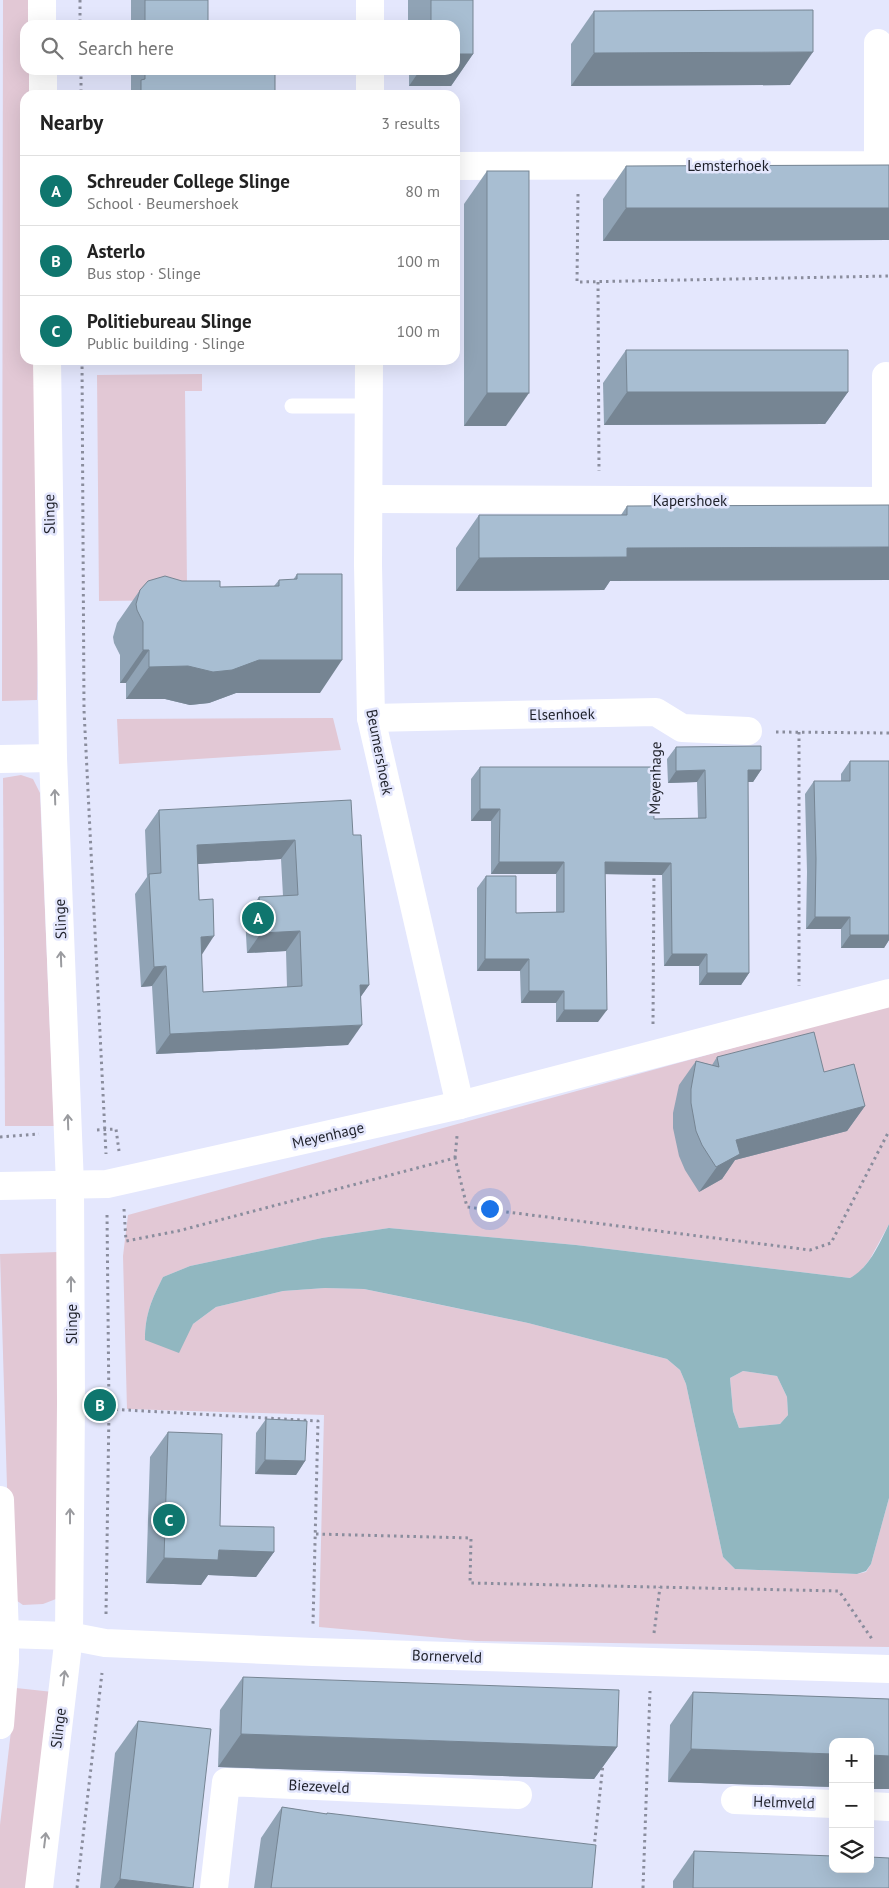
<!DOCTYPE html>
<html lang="en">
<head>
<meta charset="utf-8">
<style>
  :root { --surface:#fff; --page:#f6f6f6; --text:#222; --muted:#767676; --line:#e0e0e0; --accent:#0f766e }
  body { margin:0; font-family:"PT Sans",sans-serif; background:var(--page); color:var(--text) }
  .controls { position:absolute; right:15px; bottom:15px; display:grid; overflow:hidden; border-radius:10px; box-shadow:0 5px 20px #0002 }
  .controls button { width:45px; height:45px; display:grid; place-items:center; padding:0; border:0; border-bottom:1px solid var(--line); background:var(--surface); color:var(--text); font:25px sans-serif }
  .you { position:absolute; left:489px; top:1208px; width:18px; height:18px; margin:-12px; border:4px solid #fff; border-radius:50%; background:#1a73e8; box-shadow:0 0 0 8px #1a73e833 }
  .badge { display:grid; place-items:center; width:32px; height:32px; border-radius:50%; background:var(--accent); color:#fff; font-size:16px; font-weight:700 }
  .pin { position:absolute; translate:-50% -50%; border:2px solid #fff; box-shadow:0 1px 5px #0006 }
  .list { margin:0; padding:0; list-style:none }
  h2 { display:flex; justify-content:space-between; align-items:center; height:65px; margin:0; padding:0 20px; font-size:21px }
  h2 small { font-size:16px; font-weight:400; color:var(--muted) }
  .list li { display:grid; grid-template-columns:32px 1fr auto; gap:15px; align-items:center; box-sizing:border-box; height:70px; padding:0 20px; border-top:1px solid var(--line) }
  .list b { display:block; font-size:19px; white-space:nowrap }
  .list p { margin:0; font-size:16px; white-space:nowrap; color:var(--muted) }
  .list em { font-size:16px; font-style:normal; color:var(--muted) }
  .icon { flex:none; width:28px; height:28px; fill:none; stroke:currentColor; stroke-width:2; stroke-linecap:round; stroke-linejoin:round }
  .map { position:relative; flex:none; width:889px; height:1888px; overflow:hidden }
  .search { position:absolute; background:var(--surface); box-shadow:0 5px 20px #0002; left:20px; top:20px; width:440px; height:55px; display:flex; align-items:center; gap:12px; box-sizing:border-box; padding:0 18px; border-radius:15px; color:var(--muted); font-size:19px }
  .panel { position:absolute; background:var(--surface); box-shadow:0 5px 20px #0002; left:20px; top:90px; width:440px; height:275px; border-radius:15px }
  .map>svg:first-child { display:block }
</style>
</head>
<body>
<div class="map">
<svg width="889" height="1888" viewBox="0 0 889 1888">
  <rect width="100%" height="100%" fill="#e4e7fd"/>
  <g fill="#e2c8d5">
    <polygon points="3,0 34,0 34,25 25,25 25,70 35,70 35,95 25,95 25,360 37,360 38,641 37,700 2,701"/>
    <polygon points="202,374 202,391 185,391 187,585 199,600 99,601 97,375"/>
    <polygon points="333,718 341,750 119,764 117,719"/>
    <polygon points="21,775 33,779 40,793 54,1126 5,1126 3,778"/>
    <path d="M889 1006V1224L870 1259 860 1272 850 1278 576 1245 389 1228 322 1238 190 1266 163 1277C152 1299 145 1314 145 1340L193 1324 216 1307 283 1291 325 1288 364 1289 528 1323 667 1359 680 1370 686 1384 723 1557 735 1569 857 1574 866 1572 871 1564 889 1498V1647L476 1641 319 1627 324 1415 127 1409 123 1256 128 1215 747 1044Z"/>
    <polygon points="58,1252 59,1587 56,1599 43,1604 23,1605 13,1598 10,1587 0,1254"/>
    <polygon points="743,1371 777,1376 787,1397 788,1415 780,1424 739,1428 733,1411 730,1378"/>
    <polygon points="16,1688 53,1692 30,1888 0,1888 0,1825"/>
  </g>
  <path fill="#91b7c0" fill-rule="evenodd" d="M889 1224V1498L871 1564 866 1571 857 1574 735 1569 723 1557 686 1384 680 1370 667 1359 528 1323 413 1299 364 1289 325 1288 283 1291 216 1307 193 1324 179 1353 145 1340C145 1314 152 1299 163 1277L190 1266 322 1238 389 1228 576 1245 850 1278C870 1267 879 1244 889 1224ZM743 1371 777 1376 787 1397 788 1415 780 1424 739 1428 733 1411 730 1378Z"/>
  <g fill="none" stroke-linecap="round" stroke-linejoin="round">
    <g stroke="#8a8d9d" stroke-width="3" stroke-dasharray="2.5 4" stroke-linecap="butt">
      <polyline points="80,0 80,25"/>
      <polyline points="81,70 81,95"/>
      <polyline points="578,194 577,282 889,276"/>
      <polyline points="598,282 599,471"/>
      <polyline points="82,360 84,710 106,1154"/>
      <polyline points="776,732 889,733"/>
      <polyline points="799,732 799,986"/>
      <polyline points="655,822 655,745"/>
      <polyline points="653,1024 654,870"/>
      <polyline points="97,1130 116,1129 119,1151"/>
      <polyline points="0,1137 39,1134"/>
      <polyline points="455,1158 457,1136"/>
      <polyline points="124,1209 126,1241 178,1231 455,1158 467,1207 810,1250 831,1243 889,1131"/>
      <polyline points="109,1409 318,1421 313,1624"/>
      <polyline points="316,1534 471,1538 470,1583 839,1591 872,1639"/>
      <polyline points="106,1614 109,1409 107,1213"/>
      <polyline points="654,1633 660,1587"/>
      <polyline points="594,1848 603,1764"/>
      <polyline points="77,1888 102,1673"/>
      <polyline points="643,1888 650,1691"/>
    </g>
    <polyline stroke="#fff" stroke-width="15" points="292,406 369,406"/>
    <g stroke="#fff" stroke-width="28">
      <polyline points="370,0 370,25"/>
      <polyline points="370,70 370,95"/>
      <polyline points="455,166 878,165 878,43"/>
      <polyline points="369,360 368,565 371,718 460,1105"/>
      <polyline points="369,499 886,501 886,376"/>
      <polyline points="371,718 656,712 682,728 748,731"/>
      <polyline points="0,1186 107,1184 460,1105 889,993"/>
      <polyline points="5,1634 69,1636 105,1643 313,1652 889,1669"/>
      <polyline points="735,1800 833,1804"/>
      <polyline points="870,1806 889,1807"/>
      <polyline points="214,1888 226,1782 518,1795"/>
    </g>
    <g stroke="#fff" stroke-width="28">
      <polyline points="42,0 42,25"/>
      <polyline points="43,70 43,95"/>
      <polyline points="0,759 53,758"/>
      <polyline points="0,1500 5,1634 5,1662 0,1725"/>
      <polyline points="39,1888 69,1636 71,1403 70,1185 53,758 47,360"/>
    </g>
  </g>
  <g fill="#90a3b5" fill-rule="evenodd">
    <rect x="131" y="0" width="77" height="25"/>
    <polygon points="408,0 473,0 473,54 451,86 409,86 409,70 455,70 455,25 408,25"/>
    <polygon points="594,11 790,85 571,86 571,44"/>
    <polygon points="131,70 275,70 275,95 130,95 131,94"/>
    <polygon points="889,165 889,240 603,241 603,199 626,166"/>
    <polygon points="487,171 506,426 464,426 464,204"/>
    <polygon points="626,350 848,392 825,424 604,425 603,383"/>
    <polygon points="889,505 610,581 604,590 456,591 456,548 479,515 621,515 627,506"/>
    <polygon points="297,574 320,693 236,693 209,703 190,705 165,699 126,699 126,683 120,683 120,655 114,643 113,637 117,623 140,590 182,581 220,587 274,586 279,580 293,580"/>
    <polygon points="676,747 761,770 753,782 748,782 749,973 741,985 699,985 699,966 664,966 662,875 605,874 598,1022 556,1022 556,1003 521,1003 520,971 477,971 477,888 486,876 516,913 556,912 556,874 491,874 491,821 471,821 471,779 480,767 654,819 698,818 697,782 668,783 667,759"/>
    <polygon points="850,761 889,761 889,940 884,948 841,948 841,929 806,929 807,872 805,794 814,781 841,781 841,774"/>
    <path d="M159 810 353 835 369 985 361 996 348 1045 156 1054 152 986 141 987 135 894 147 877 145 830ZM281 859 283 896 259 897 245 917 247 953 286 951 287 987 203 992 198 864Z"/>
    <polygon points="717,1057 824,1072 865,1106 847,1131 735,1160 722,1179 699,1192 685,1170 679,1156 673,1128 673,1113 679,1085 696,1061 712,1065"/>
    <polygon points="266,1419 305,1461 296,1475 255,1474 256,1433"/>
    <polygon points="168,1432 220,1526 274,1552 256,1577 208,1575 201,1585 146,1583 150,1457"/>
    <polygon points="243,1677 617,1747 594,1779 218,1767 220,1710"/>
    <polygon points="693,1692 889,1699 889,1789 870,1789 870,1742 833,1742 833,1787 668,1782 670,1725"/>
    <polygon points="138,1721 193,1888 100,1888 115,1753"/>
    <polygon points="282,1807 326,1814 327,1813 592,1888 254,1888 261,1838"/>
    <polygon points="694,1851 889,1888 673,1888 673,1881"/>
  </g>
  <g fill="#768593">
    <polygon points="813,52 790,85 571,86 594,53"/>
    <polygon points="455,54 473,54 451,86 409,86 420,70 455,70"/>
    <polygon points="626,208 889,208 889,240 603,241"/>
    <polygon points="627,392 848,392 825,424 604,425"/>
    <polygon points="487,393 529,393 506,426 464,426"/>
    <polygon points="889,547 889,580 610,581 604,590 456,591 479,558 627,548"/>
    <polygon points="143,650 149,650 126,683 120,683"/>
    <polygon points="259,660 342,660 320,693 236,693 209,703 190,705 165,699 126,699 149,667"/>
    <polygon points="705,770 697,782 668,783 676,771"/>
    <polygon points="748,770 761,770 753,782 740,782"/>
    <polygon points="480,809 500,809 491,821 471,821"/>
    <polygon points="295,840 281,859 183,865 197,845"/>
    <polygon points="499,862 564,862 556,874 491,874"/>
    <polygon points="605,862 671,863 662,875 597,874"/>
    <polygon points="815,917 850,917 841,929 806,929"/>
    <polygon points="300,931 286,951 247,953 261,933"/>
    <polygon points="850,935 889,935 889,940 884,948 841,948"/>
    <polygon points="214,936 201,956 201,937"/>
    <polygon points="672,954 707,954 699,966 664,966"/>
    <polygon points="485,959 529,959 520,971 477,971"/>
    <polygon points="166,966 152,986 141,987 154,967"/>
    <polygon points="707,973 749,973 741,985 699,985"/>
    <polygon points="360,985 369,985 355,1005"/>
    <polygon points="529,991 564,991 556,1003 521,1003"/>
    <polygon points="564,1010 607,1010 598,1022 556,1022"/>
    <polygon points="362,1025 348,1045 156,1054 170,1034"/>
    <polygon points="865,1106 847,1131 735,1160 722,1179 699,1192 736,1140"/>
    <polygon points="265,1460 305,1461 296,1475 255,1474"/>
    <polygon points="219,1550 274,1552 256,1577 208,1575 201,1585 146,1583 164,1558"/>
    <polygon points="241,1734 617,1747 594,1779 218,1767"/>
    <polygon points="691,1749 833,1754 833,1787 668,1782"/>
    <polygon points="870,1755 889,1756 889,1789 870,1789"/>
    <polygon points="120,1879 193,1888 114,1888"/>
  </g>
  <g fill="#a8bed2" stroke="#768593" fill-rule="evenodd">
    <rect x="145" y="0" width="63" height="25"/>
    <polygon points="431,0 473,0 473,54 455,54 455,25 431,25"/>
    <polygon points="813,10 813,52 594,53 594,11"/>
    <polygon points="145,70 275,70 275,95 141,95 141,80 145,79"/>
    <polygon points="889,165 889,208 626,208 626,166"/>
    <rect x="487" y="171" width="42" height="222"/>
    <polygon points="626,350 848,350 848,392 627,392"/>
    <polygon points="889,505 889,547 627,548 627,557 479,558 479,515 627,515 627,506"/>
    <polygon points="297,574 342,574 342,660 259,660 232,670 213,672 188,666 149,667 149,650 143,650 143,622 137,610 136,604 140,590 148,581 165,576 182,581 220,581 220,587 279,586 279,580 297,579"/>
    <polygon points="761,746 761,770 748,770 749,973 707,973 707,954 672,954 671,863 605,862 607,1010 564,1010 564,991 529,991 529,959 485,959 486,876 516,876 516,913 564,912 564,862 499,862 500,809 480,809 480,767 653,767 654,819 706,818 705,770 676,771 676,747"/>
    <polygon points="850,761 889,761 889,935 850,935 850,917 815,917 816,859 814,781 850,781"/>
    <path d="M351 800 353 835H361L369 985H360L362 1025 170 1034 166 966 154 967 149 874 161 873 159 810ZM295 840 298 895 259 897 261 933 300 931 302 986 203 992 201 937 214 936 213 899 199 900 197 845Z"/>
    <polygon points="814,1032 824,1072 854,1064 865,1106 736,1140 740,1154 716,1167 702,1145 696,1131 691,1103 691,1089 696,1061 719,1067 717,1057"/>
    <polygon points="266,1419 307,1421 305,1461 265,1460"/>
    <polygon points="168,1432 222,1434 220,1526 274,1527 274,1552 219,1550 218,1560 164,1558"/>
    <polygon points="243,1677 619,1690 617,1747 241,1734"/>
    <polygon points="693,1692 889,1699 889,1756 870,1755 870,1742 833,1742 833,1754 691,1749"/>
    <polygon points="138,1721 211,1729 193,1888 120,1879"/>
    <polygon points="282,1807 327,1814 327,1813 596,1845 592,1888 271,1888"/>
    <polygon points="694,1851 833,1856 833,1869 870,1869 870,1857 889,1858 889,1888 693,1888"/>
  </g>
  <defs><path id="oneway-shaft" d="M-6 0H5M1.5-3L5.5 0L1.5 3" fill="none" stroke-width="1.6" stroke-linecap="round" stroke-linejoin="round" transform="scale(1.25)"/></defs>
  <g stroke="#9a9b9f">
    <use href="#oneway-shaft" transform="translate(55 797) rotate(-92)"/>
    <use href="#oneway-shaft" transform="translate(61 959) rotate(-92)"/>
    <use href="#oneway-shaft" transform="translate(68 1122) rotate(-92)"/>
    <use href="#oneway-shaft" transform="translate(71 1284) rotate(-90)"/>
    <use href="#oneway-shaft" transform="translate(70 1516) rotate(-90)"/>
    <use href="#oneway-shaft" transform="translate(64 1678) rotate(-83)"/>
    <use href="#oneway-shaft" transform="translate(45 1840) rotate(-83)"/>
  </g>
  <g text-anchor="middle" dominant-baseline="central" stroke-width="5" stroke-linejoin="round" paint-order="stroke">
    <g font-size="15" fill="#1e2029" stroke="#e4e7fd">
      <text x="728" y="165">Lemsterhoek</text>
      <text x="690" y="500">Kapershoek</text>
      <text transform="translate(49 514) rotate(-91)">Slinge</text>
      <text transform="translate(562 714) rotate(-1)">Elsenhoek</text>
      <text transform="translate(380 752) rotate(79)">Beumershoek</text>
      <text transform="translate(655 778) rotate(-89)">Meyenhage</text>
      <text transform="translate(60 919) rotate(-92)">Slinge</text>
      <text transform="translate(328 1135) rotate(-13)">Meyenhage</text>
      <text transform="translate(71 1324) rotate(-90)">Slinge</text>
      <text transform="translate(447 1656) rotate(2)">Bornerveld</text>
      <text transform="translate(58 1728) rotate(-83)">Slinge</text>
      <text transform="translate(319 1786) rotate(3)">Biezeveld</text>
      <text transform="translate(784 1802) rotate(2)">Helmveld</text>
    </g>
  </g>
</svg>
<div class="controls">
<button>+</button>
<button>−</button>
<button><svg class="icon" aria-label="layers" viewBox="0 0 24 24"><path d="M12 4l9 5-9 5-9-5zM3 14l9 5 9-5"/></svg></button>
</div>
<div class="you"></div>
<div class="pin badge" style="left:258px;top:918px">A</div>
<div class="pin badge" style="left:100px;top:1405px">B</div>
<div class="pin badge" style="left:169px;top:1520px">C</div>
<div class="search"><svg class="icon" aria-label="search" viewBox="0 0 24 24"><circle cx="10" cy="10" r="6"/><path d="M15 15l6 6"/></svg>Search here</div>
<section class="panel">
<h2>Nearby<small>3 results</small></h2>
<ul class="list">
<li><span class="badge">A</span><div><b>Schreuder College Slinge</b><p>School · Beumershoek</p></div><em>80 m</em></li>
<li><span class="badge">B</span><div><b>Asterlo</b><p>Bus stop · Slinge</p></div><em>100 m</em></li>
<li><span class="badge">C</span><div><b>Politiebureau Slinge</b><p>Public building · Slinge</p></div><em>100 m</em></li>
</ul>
</section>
</div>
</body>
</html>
